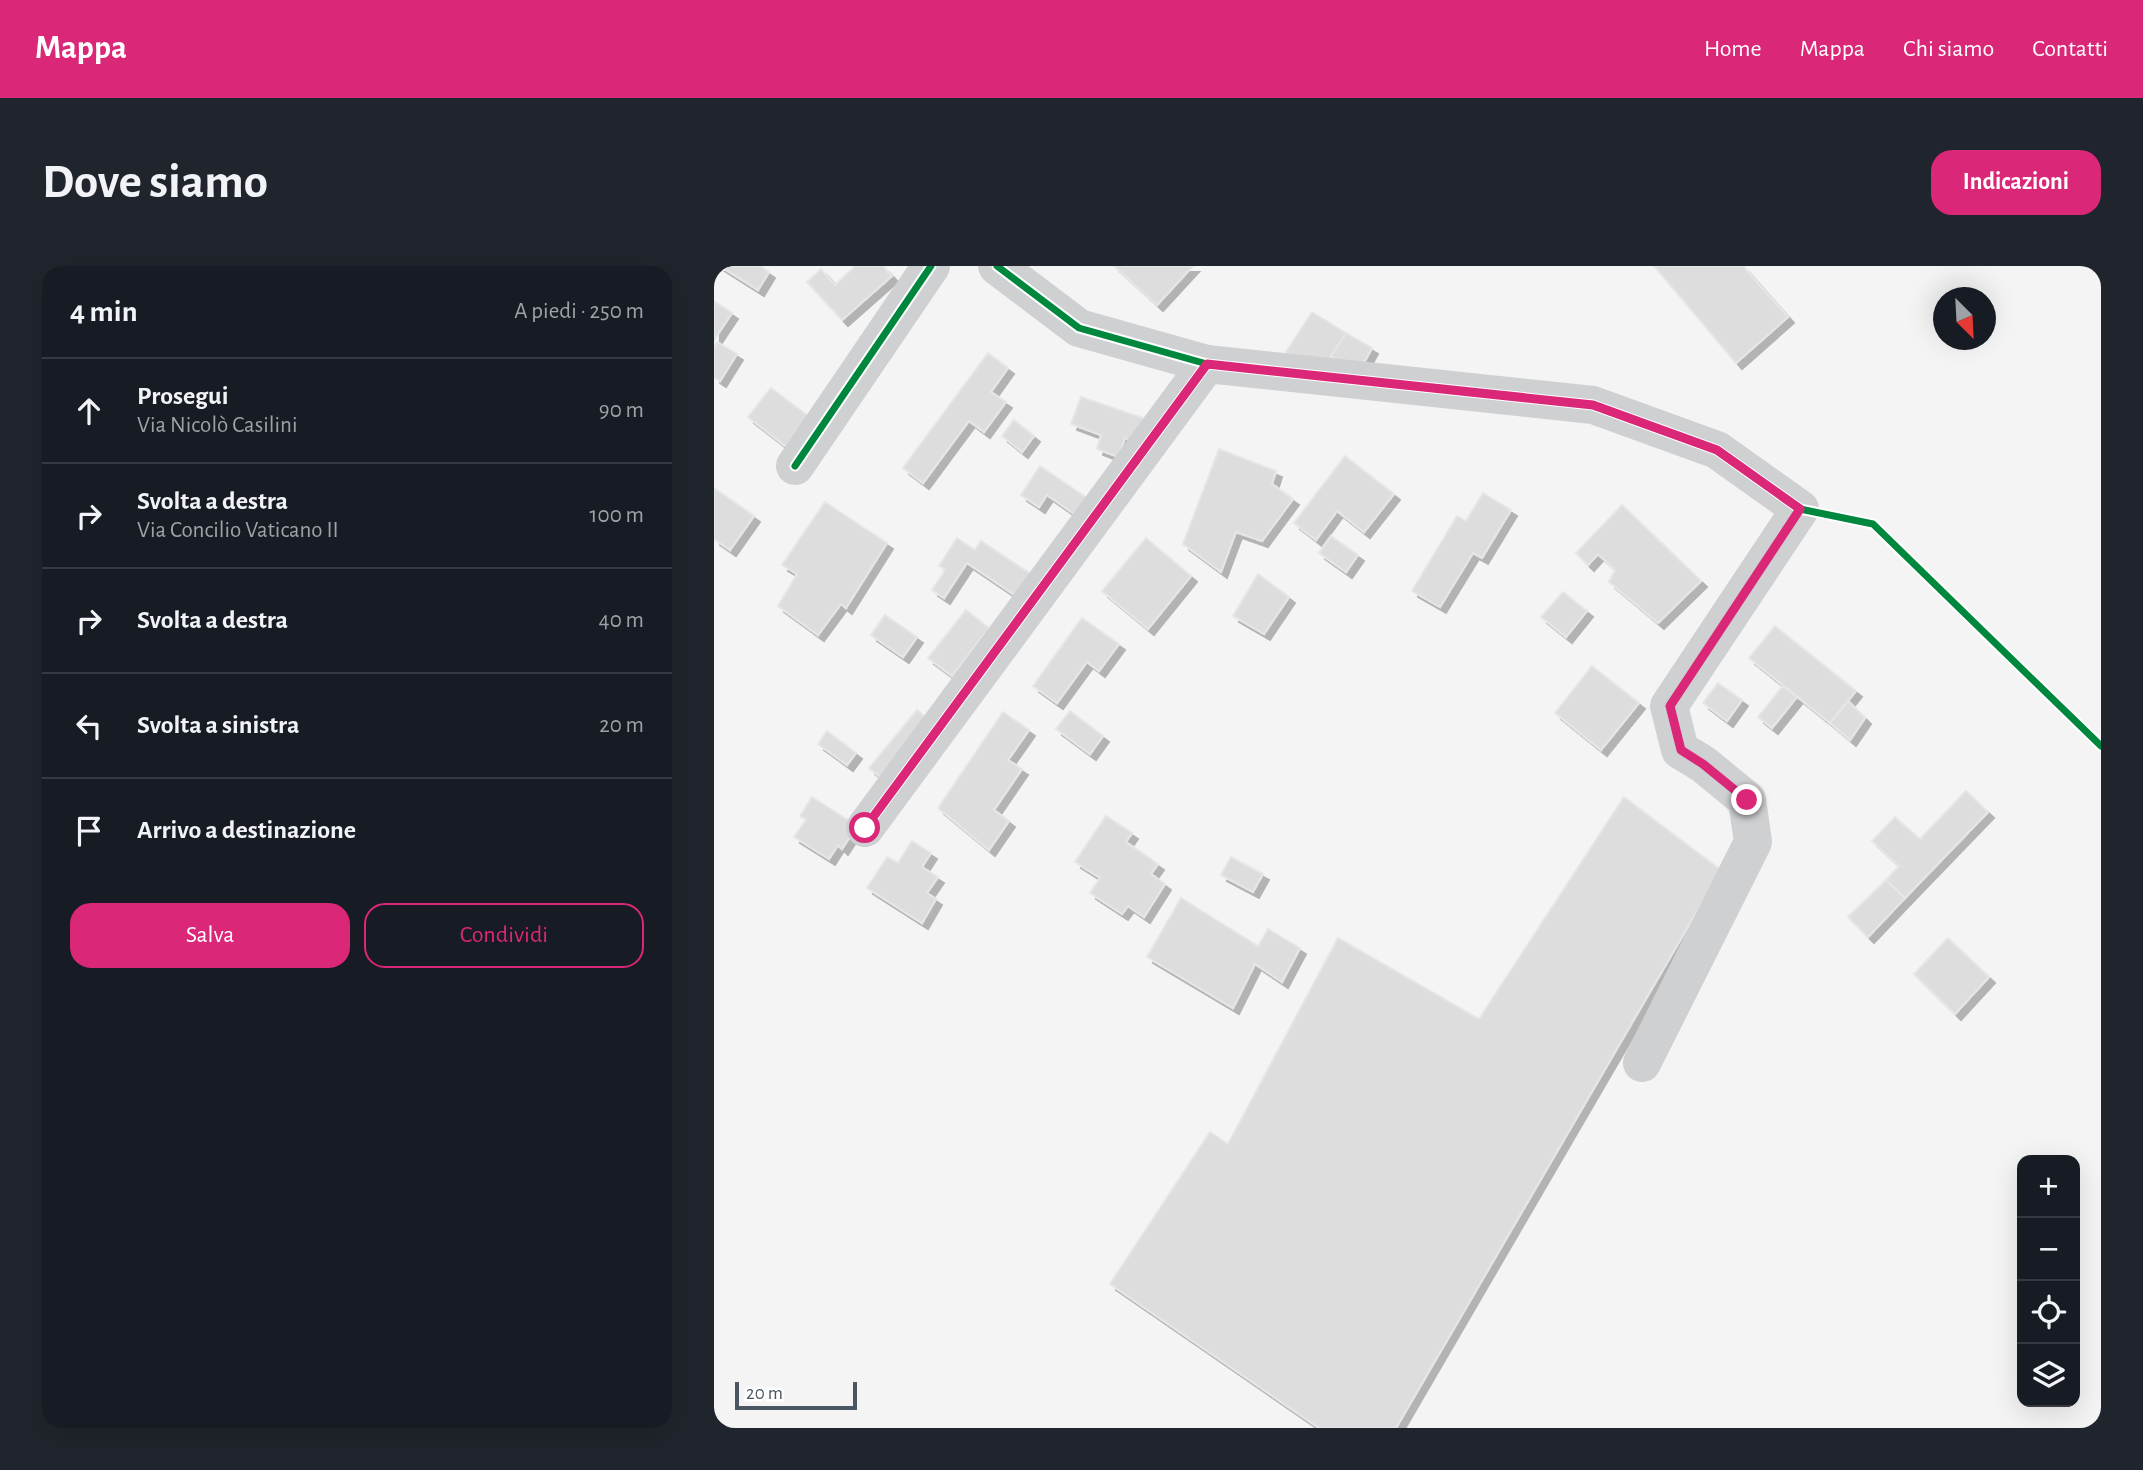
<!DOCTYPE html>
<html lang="it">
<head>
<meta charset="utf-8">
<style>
  :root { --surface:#171b24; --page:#20242c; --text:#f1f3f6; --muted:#9ea1a6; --line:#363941; --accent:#db2777 }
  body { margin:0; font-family:"Alegreya Sans",sans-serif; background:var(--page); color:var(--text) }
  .controls { position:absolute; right:21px; bottom:21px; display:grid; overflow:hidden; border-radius:14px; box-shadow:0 7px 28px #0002 }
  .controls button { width:63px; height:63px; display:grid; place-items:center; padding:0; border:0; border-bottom:2px solid var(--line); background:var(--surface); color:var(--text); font:35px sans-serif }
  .compass { position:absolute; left:1219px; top:21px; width:63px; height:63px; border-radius:50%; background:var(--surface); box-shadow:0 7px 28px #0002; rotate:156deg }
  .scale { position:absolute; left:21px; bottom:18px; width:122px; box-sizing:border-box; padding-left:7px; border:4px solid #4a5661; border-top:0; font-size:19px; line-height:24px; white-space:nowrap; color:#4a5661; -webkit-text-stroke:5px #fff; paint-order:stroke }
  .stop { position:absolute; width:21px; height:21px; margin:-16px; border:5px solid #db2777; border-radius:50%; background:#fff }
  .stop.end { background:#db2777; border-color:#fff; box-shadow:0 2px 7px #0008 }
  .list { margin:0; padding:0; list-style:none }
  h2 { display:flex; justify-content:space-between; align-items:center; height:91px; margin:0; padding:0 28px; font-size:30px }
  h2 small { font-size:23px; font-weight:400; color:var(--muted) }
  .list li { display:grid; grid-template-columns:46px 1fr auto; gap:21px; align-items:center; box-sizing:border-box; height:105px; padding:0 28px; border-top:2px solid var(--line) }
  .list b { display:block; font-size:26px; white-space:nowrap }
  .list p { margin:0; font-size:23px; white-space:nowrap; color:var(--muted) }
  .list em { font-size:23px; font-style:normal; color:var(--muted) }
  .actions { display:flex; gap:14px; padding:21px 28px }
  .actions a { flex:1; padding:16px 0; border:2px solid var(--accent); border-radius:21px; text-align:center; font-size:24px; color:var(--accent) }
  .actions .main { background:var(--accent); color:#fff }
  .icon { flex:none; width:38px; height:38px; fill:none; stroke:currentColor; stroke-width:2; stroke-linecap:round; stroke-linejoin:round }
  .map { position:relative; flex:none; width:1387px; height:1162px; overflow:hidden; border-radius:21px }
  header { display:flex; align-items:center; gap:42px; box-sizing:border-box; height:98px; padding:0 35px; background:var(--accent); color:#fff }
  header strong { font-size:33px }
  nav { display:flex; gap:38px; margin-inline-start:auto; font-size:24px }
  .intro { display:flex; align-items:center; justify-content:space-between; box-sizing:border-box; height:168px; padding:0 42px }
  h1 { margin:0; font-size:49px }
  .button { padding:18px 32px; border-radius:21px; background:var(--accent); color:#fff; font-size:24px; font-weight:700 }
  main { display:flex; gap:42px; padding:0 42px }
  aside { flex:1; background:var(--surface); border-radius:21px; box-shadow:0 7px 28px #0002 }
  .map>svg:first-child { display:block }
</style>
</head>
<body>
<header>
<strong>Mappa</strong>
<nav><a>Home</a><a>Mappa</a><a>Chi siamo</a><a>Contatti</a></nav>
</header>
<div class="intro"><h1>Dove siamo</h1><a class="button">Indicazioni</a></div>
<main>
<aside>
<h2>4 min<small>A piedi · 250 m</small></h2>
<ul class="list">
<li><svg class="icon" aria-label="ahead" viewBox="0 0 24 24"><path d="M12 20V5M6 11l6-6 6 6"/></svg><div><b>Prosegui</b><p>Via Nicolò Casilini</p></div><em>90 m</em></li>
<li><svg class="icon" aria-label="right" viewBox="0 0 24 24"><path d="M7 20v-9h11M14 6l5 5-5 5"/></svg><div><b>Svolta a destra</b><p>Via Concilio Vaticano II</p></div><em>100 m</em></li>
<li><svg class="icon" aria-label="right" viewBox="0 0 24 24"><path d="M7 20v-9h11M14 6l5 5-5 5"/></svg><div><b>Svolta a destra</b></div><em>40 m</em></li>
<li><svg class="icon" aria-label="left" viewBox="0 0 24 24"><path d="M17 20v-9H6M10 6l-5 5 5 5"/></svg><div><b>Svolta a sinistra</b></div><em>20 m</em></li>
<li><svg class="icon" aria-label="arrive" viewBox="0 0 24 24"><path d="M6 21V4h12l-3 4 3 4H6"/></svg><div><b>Arrivo a destinazione</b></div></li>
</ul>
<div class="actions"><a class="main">Salva</a><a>Condividi</a></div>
</aside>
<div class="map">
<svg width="1387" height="1162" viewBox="0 0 1387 1162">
  <defs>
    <filter id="shadow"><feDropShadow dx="6" dy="6" stdDeviation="0" flood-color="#0004"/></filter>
  </defs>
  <rect width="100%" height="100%" fill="#f4f4f4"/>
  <g fill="#ddddde" stroke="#e5e6e7" stroke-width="2" filter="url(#shadow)">
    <polygon points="6,0 46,0 55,6 44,24"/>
    <polygon points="141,0 169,0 178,10 128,54 93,16 107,3 121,19"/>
    <polygon points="400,0 479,0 443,39"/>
    <polygon points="940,0 1029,0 1074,51 1022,97"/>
    <polygon points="0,35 18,47 0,74"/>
    <polygon points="598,46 632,67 606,108 572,86"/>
    <polygon points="632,67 658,82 644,108 617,90"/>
    <polygon points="3,76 23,88 6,115 0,111 0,81"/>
    <polygon points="274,87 294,102 277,126 292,136 270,166 255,155 209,217 189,202"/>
    <polygon points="57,122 98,153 75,183 34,151"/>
    <polygon points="367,131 429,152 421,175 411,172 404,191 383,183 387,169 357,158"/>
    <polygon points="300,154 320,170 308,186 288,170"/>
    <polygon points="505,183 562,205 558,218 579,233 548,275 522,266 507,306 469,278"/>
    <polygon points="631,190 680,228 650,266 623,245 602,274 580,257"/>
    <polygon points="326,200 373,232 362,249 333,229 325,241 307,229"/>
    <polygon points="0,222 40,250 16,284 0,273"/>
    <polygon points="769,227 797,244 768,292 759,287 726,341 698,325 743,250 752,255"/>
    <polygon points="111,236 173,277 132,342 127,338 104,369 64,340 83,308 68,299"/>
    <polygon points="908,239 987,315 944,357 895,316 901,304 884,288 874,299 862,287"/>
    <polygon points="617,270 644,289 632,306 605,287"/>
    <polygon points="243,272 261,284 267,275 323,312 308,334 253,297 230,332 218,324 231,304 225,300"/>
    <polygon points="432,272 477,310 434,363 388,325"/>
    <polygon points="544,308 575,331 550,368 519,350"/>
    <polygon points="849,326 873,345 852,371 827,351"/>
    <polygon points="252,344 275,362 238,410 214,392"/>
    <polygon points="171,349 203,371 189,391 157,369"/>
    <polygon points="368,352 405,378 385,405 373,396 343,437 319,420"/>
    <polygon points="1061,360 1142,425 1116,457 1035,392"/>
    <polygon points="878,400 925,437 887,484 841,447"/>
    <polygon points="1004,417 1028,434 1013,455 989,437"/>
    <polygon points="1069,420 1083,431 1058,462 1044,451"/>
    <polygon points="1134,435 1151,452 1136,474 1116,457"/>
    <polygon points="203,444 222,459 175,518 155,502"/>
    <polygon points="356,445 389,470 376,488 342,463"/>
    <polygon points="289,446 315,464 294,494 308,503 280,544 295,555 275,584 224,542"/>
    <polygon points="113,465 142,487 133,499 104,478"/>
    <polygon points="1252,525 1274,546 1191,632 1172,614 1185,600 1158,575 1181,551 1206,573"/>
    <polygon points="98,531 143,560 128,583 124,579 115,593 80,571 92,554 86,550"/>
    <polygon points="910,531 1007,604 682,1162 605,1162 396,1018 496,866 514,878 624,672 765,753"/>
    <polygon points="392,550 418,567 412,576 444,598 437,608 451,618 430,651 414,640 408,648 376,627 386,612 361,596"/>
    <polygon points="198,575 217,587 208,601 224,611 213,627 222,633 208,657 153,622 173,591 184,597"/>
    <polygon points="517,591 549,608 539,626 507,609"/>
    <polygon points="1172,614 1191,632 1154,671 1134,651"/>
    <polygon points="467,632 544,680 554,663 586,682 568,716 541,698 519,742 433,691"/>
    <polygon points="1234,672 1275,711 1241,748 1200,708"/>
  </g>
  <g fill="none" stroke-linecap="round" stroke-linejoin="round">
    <g stroke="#ced0d2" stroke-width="38">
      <polyline points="283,0 365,62 493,98 879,139 1003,184 1086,243 955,440 966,484 989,498 1033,534 1039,576 928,797"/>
      <polyline points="81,200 217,0"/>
      <polyline points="151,562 493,98"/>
    </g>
    <g stroke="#fff" stroke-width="11">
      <g id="cycleway">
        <polyline points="283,0 365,62 493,98 879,139 1003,184 1086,243 1159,258 1387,480"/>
        <polyline points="81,200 217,0"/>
        <polyline points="151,562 493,98"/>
      </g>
    </g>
    <use href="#cycleway" stroke="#00873e" stroke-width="7"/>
  </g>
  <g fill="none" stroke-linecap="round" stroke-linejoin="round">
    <polyline stroke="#db2777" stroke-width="9" points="151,562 493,98 879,139 1003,184 1086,243 956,440 967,484 989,498 1033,534"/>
  </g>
</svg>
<div class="controls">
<button>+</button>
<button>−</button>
<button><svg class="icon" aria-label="locate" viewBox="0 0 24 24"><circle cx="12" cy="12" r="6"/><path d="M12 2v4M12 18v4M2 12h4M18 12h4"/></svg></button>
<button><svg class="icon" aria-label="layers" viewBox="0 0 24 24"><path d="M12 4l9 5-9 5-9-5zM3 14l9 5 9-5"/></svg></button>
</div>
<svg class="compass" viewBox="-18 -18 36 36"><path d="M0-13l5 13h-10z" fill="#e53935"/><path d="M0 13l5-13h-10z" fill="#9ea1a6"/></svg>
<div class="scale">20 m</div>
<div class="stop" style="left:151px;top:562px"></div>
<div class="stop end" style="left:1033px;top:534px"></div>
</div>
</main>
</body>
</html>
